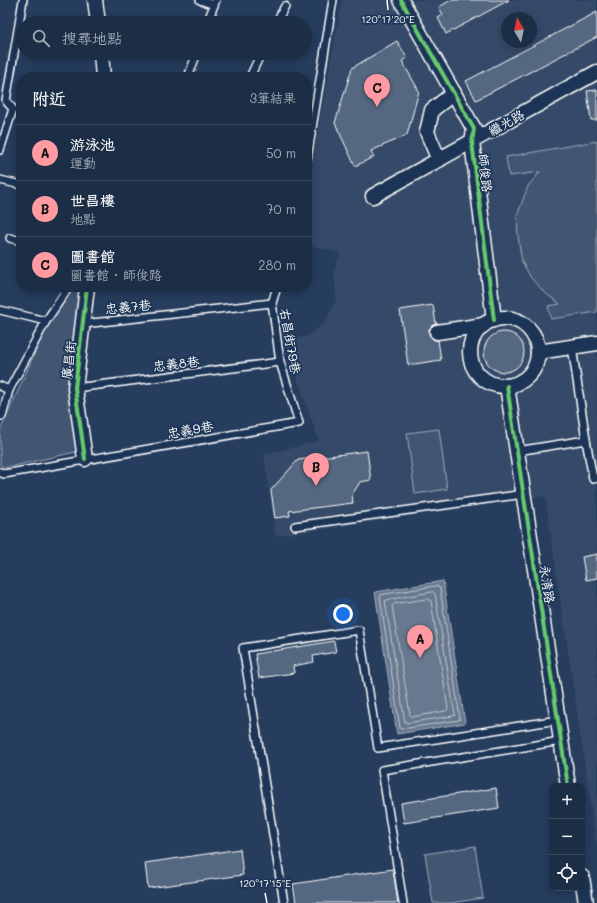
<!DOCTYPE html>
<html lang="zh-TW">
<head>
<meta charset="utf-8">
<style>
  :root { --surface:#1c2e46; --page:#293a51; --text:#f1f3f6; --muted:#a0a8b3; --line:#3a4a5f; --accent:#ff9aa2 }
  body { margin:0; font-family:Mali,"LXGW WenKai TC",sans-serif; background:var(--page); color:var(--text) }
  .controls { position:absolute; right:12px; bottom:12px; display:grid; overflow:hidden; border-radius:8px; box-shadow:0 2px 10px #0003 }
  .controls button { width:36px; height:36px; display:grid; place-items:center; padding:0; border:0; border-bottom:1px solid var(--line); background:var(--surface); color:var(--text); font:20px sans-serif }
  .compass { position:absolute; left:501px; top:12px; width:36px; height:36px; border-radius:50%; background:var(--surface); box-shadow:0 2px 10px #0003; rotate:351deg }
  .you { position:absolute; left:343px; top:614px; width:14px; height:14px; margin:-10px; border:3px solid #fff; border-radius:50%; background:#1a73e8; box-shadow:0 0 0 6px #1a73e833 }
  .badge { display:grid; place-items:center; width:26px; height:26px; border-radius:50%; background:var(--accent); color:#111; font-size:13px; font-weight:700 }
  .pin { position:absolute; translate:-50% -33px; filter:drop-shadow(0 1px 2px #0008) }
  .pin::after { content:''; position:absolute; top:21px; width:14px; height:12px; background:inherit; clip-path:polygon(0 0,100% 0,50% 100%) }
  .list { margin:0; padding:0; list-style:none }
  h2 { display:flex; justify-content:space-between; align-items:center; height:52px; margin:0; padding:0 16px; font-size:17px }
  h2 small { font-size:13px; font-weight:400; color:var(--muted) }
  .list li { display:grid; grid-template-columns:26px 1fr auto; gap:12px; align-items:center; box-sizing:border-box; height:56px; padding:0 16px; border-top:1px solid var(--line) }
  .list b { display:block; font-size:15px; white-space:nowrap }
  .list p { margin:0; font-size:13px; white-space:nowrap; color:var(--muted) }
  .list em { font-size:13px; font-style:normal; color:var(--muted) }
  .icon { flex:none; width:22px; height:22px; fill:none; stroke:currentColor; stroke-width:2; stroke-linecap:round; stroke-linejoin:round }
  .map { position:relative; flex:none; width:597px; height:903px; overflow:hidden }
  .search { position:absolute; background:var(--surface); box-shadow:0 2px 10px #0003; left:16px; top:16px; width:296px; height:44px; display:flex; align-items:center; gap:10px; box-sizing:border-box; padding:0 14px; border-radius:22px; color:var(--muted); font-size:15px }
  .panel { position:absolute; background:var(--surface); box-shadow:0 2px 10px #0003; left:16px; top:72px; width:296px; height:220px; border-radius:16px }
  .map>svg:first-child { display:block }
</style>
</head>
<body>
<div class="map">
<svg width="597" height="903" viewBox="0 0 597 903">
  <rect width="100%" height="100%" fill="#263d5e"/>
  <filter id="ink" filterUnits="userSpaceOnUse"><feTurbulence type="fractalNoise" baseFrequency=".025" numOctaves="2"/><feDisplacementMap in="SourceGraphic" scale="8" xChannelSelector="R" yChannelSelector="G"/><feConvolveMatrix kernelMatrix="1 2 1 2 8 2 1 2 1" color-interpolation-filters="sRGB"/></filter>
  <g filter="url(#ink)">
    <path fill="#344a68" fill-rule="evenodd" d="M342 0H597V848L545 496 275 536 264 454 319 441 291 361 285 338 306 337 325 322 336 299 334 270 340 253 307 245V191ZM507 18H531V42H507Z"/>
    <g fill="#425672" stroke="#a0aab8">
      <polygon points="597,141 597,312 551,319 548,306 560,304 545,293 531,278 522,262 518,237 517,216 528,186 540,172 509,176 506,157"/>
      <polygon points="74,287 83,287 80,451 4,468 0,465 0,431 46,328"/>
      <polygon points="439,429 447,489 415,494 407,433"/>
      <polygon points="475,846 483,898 450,903 433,903 425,854"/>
    </g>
    <polygon fill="#67788e" stroke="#a4aebb" points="443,581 465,723 397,734 375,592"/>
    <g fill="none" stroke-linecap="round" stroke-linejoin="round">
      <g stroke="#c2c9d2" stroke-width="1">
        <polygon points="437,586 440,588 460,719 459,720 402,729 400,728 380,597 381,595"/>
        <polygon points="433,592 435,594 455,715 453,716 406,723 405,722 385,601 387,600"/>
        <polygon points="428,599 431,601 448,709 446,711 411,717 410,715 392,606 394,604"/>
      </g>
    </g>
    <g fill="#556781" stroke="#fff">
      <polygon points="451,0 509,0 446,34 438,18 443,15 439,7"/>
      <polygon points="597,12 597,37 476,100 466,81"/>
      <polygon points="397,41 407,58 402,61 419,91 407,135 371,151 374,157 355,166 335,123 352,68"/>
      <polygon points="597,90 597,120 591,120 587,91"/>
      <polygon points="433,305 436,324 429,329 429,334 434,340 438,340 441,360 408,365 400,310"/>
      <circle cx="504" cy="352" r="20"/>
      <polygon points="367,451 371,480 360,482 352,495 353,503 289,511 290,516 275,518 271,490 298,460"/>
      <polygon points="597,554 597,578 586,580 582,557"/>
      <polygon points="334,641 336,652 313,656 314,662 293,666 294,673 259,678 255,654"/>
      <polygon points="496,788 499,808 404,823 401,803"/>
      <polygon points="240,849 243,875 148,888 145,863"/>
      <polygon points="393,869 398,903 296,903 293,884"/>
    </g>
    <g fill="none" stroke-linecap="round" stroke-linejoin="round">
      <g stroke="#fff" stroke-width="10">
        <g id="lane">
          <polyline points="200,0 214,5"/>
          <polyline points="210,16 224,23"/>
          <polyline points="207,23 216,0"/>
          <polyline points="276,23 285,6"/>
          <polyline points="188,77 197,53"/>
          <polyline points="250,77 261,53"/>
          <polyline points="0,150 13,109 6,101 23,0"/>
          <polyline points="307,159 333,0"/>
          <polyline points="0,180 21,185"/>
          <polyline points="10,238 21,241"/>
          <polyline points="0,310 46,321"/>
          <polyline points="83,324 272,303"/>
          <polyline points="572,347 586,440"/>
          <polyline points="0,386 9,390"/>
          <polyline points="75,388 280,362"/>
          <polyline points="2,416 9,390 46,321 69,287"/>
          <polyline points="517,451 586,440 593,479 597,478"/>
          <polyline points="0,472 4,474 299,423 280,362 272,303 277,287"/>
          <polyline points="295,526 524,494"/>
          <polyline points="284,903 243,648 359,630 378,748 558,720"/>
          <polyline points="403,903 382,770 561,741"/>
        </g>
      </g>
      <g stroke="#fff" stroke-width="17">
        <g id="street">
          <polyline points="95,0 98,23"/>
          <polyline points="401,0 474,129 472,142 494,320"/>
          <polyline points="101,53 103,77"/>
          <polyline points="439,160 427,132 432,110 454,93"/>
          <polyline points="373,196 597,72"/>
          <circle cx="504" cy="352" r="34"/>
          <polyline points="437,332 484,325"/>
          <polyline points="538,352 597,343"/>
          <polyline points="507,386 568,786"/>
          <polyline points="85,459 75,388 87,287"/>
          <polyline points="582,877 586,903"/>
        </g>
      </g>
      <use href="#lane" stroke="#1d3557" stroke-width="7"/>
      <use href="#street" stroke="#1d3557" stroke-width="14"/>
      <g stroke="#1d3557" stroke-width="6">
        <g id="cycleway">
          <polyline points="401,0 474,129 472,142 494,320"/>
          <polyline points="507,386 568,786"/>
          <polyline points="85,459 75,388 87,287"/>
        </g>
      </g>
      <use href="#cycleway" stroke="#67ca6e" stroke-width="4"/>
    </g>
  </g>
  <path fill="none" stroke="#fff" stroke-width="1.5" d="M387 0 388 10M265 893 267 903"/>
  <g text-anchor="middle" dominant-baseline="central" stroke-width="3.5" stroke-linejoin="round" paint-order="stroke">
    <g font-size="13" fill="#fff" stroke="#1d3557">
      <text transform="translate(506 122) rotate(-29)">繼光路</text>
      <text transform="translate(486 173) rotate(83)">師俊路</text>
      <text transform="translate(128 306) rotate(-6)">忠義7巷</text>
      <text transform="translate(291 341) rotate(80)">右昌街79巷</text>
      <text transform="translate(68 360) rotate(-83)">廣昌街</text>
      <text transform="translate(176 363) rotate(-7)">忠義8巷</text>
      <text transform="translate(190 429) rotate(-10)">忠義9巷</text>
      <text transform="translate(548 584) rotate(81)">永清路</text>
    </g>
  </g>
  <g font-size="10" text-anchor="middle" fill="#fff" stroke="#1d3557" stroke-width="3.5" stroke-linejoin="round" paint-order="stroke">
    <text x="388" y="23">120°17'20"E</text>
    <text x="265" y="887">120°17'15"E</text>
  </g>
</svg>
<div class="controls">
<button>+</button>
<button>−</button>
<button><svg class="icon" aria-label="locate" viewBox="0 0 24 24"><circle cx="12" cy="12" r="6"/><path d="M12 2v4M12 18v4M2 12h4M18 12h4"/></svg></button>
</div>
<svg class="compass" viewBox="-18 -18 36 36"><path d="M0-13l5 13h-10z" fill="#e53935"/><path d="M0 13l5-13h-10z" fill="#a0a8b3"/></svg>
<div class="you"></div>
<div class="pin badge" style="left:420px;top:658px">A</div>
<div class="pin badge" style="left:316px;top:486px">B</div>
<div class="pin badge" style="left:377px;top:107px">C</div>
<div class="search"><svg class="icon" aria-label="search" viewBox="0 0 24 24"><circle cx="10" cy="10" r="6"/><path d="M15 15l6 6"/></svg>搜尋地點</div>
<section class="panel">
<h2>附近<small>3筆結果</small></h2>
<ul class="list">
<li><span class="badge">A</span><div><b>游泳池</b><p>運動</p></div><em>50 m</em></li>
<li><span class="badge">B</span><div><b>世昌樓</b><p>地點</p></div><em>70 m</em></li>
<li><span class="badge">C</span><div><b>圖書館</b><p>圖書館 · 師俊路</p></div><em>280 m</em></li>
</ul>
</section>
</div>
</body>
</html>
